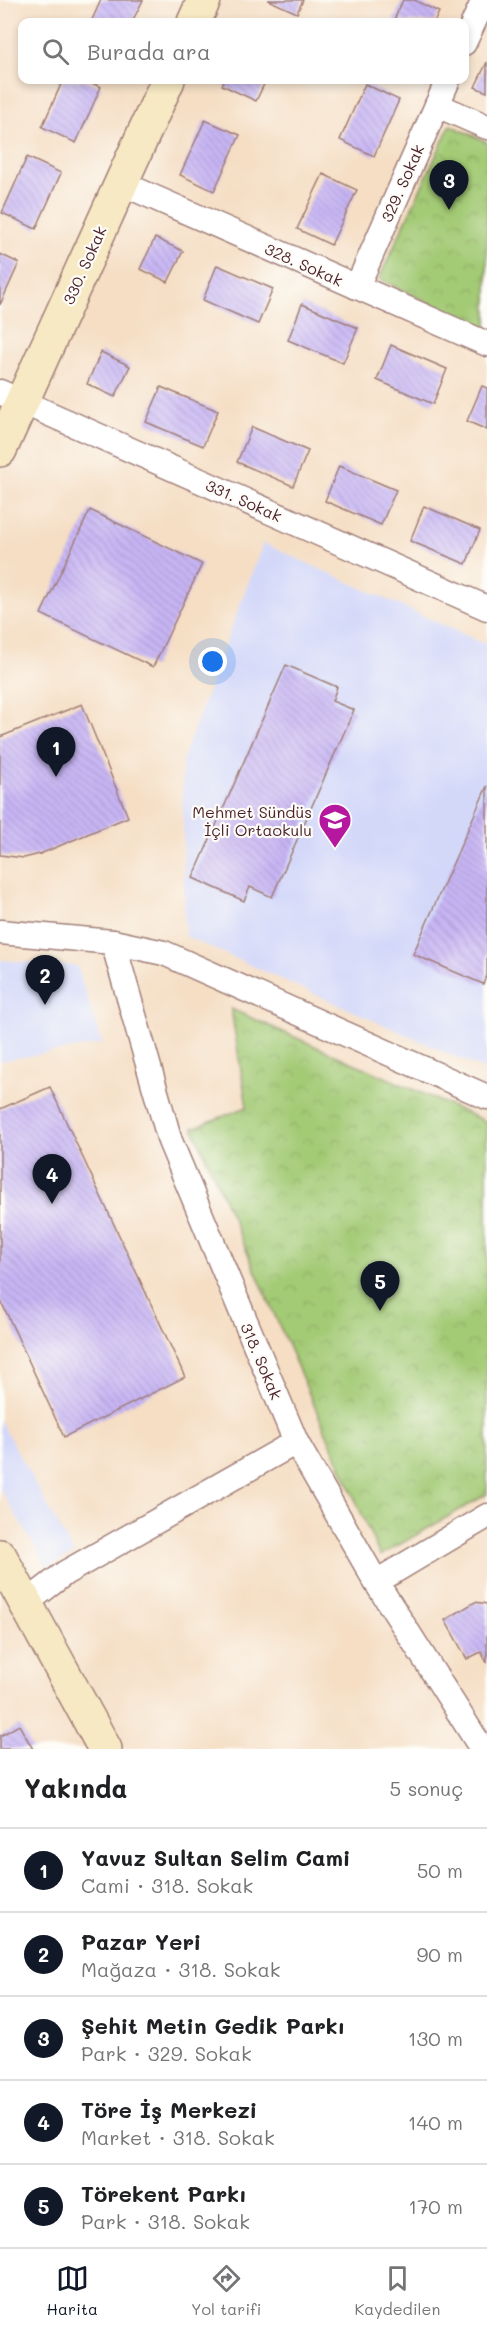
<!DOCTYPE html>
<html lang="tr">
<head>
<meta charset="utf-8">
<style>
  :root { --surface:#fff; --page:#f6f6f6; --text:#202124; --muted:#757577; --line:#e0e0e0; --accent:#111827 }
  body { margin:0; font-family:Mali,sans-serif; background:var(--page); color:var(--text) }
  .you { position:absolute; left:213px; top:662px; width:21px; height:21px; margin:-15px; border:4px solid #fff; border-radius:50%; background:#1a73e8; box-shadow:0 0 0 9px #1a73e833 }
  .badge { display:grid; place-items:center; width:39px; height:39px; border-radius:50%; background:var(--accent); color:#fff; font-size:20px; font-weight:700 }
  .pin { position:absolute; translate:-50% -50px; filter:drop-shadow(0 2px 3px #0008) }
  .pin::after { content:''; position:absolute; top:32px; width:21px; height:18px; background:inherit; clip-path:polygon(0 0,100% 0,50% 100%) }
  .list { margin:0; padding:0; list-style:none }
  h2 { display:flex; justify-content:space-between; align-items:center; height:78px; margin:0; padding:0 24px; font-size:26px }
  h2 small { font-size:20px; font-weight:400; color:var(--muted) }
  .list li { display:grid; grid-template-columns:39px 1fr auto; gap:18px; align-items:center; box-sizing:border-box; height:84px; padding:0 24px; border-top:2px solid var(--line) }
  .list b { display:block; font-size:22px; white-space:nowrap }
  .list p { margin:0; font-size:20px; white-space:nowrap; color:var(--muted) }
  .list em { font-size:20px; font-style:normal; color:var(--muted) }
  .icon { flex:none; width:33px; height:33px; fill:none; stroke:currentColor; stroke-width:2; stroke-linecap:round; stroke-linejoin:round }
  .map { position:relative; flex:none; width:487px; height:1749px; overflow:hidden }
  .search { position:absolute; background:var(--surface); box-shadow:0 3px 9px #0003; left:18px; right:18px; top:18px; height:66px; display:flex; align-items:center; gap:15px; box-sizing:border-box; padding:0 21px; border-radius:12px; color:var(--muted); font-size:22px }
  .sheet { height:498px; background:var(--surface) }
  nav { display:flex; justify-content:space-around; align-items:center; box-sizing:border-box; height:84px; border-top:2px solid var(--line); background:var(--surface); font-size:16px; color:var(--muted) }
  nav a { display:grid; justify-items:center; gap:3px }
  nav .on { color:var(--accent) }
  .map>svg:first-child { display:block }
</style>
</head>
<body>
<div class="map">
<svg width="487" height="1749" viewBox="0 0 487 1749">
  <defs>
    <pattern id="park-crowns" width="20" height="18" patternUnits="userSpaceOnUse" patternTransform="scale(1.5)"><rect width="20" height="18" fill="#a3ca75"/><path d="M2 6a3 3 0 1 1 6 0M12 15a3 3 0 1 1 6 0" fill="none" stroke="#8ead65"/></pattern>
    <pattern id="building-back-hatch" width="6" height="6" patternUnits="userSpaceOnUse" patternTransform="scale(1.5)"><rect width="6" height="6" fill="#c7b5f4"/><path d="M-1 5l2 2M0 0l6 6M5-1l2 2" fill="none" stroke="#ac9bd1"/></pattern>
  </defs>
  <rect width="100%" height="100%" fill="#fdfcf7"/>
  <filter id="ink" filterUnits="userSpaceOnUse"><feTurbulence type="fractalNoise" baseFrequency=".0167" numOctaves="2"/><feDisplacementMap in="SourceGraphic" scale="12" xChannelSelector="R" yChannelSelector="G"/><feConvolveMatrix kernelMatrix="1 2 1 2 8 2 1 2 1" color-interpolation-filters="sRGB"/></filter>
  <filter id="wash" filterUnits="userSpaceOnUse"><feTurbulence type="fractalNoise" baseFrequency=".008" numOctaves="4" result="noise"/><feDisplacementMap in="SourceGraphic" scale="24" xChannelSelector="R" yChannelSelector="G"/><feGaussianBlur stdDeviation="1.35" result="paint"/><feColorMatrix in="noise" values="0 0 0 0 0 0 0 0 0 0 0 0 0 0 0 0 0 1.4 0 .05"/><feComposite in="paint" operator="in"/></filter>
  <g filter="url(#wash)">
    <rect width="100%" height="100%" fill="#f5dec4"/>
    <g fill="#d3d8f9">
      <polygon points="263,543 487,645 487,1071 185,936 182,761"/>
      <polygon points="0,960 77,966 102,1044 0,1061"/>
      <polygon points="0,1420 74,1554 47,1567 0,1489"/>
    </g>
    <g fill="url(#park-crowns)" stroke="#767450" stroke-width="1.5">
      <polygon points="450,125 487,142 487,330 379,279"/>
      <polygon points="231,1009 487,1122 487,1494 380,1556 193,1128 247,1107"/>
    </g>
    <g id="blocks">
      <g fill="url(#building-back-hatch)">
        <polygon points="101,0 143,0 132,22 91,22"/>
        <polygon points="268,0 303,0 297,13"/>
        <polygon points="403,0 414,0 439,12 434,22 393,22"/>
        <polygon points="487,62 487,92 475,87"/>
        <polygon points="63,80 84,80 101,87 76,143 42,127"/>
        <polygon points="224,80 266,80 256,101 222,85"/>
        <polygon points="365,84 399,100 374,156 340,140"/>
        <polygon points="205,120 240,135 214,191 180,175"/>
        <polygon points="27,157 61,173 36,229 2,213"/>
        <polygon points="323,174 357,190 331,245 297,229"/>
        <polygon points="155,238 183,251 168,282 140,269"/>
        <polygon points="0,254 19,263 0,305"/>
        <polygon points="217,265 273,289 258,324 203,300"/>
        <polygon points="302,304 358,328 343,363 288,340"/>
        <polygon points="391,345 447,369 433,404 377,380"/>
        <polygon points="101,352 130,366 115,397 87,384"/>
        <polygon points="482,386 487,388 487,430 467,421"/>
        <polygon points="161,387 218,411 203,446 146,422"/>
        <polygon points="252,427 308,451 293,486 237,462"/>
        <polygon points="339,466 396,490 381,525 325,501"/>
        <polygon points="424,506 480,530 466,564 410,541"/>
        <polygon points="90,510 202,564 153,667 41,614"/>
        <polygon points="286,665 337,687 332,701 354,710 272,897 250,887 244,901 193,878"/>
        <polygon points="82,704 128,817 40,854 24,858 0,855 0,737"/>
        <polygon points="487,786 487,975 483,984 413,954"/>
        <polygon points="50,1087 185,1377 64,1437 0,1299 0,1109"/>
        <polygon points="475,1602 487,1604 487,1663 481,1652 467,1659 445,1620"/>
        <polygon points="19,1725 33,1749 0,1749 0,1736"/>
      </g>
    </g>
  </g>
  <g filter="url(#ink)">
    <use href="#blocks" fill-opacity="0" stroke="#a07e78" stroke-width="1.5"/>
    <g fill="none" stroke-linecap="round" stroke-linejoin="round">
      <g stroke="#a07e78" stroke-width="27">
        <g id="street">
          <polyline points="464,43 484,0"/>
          <polyline points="437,105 487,127"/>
          <polyline points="121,183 487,344"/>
          <polyline points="357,287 448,80"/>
          <polyline points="0,392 487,608"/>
          <polyline points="0,932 113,942 164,953 487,1097"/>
          <polyline points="113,942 170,1141 296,1442 376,1582 482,1749"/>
          <polyline points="376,1582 487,1516"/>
          <polyline points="26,1603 65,1573 296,1442"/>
        </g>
      </g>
      <g stroke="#a07e78" stroke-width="36">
        <g id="secondary">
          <polyline points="194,22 204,0"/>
          <polyline points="0,450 168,80"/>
          <polyline points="0,1556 105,1749"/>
        </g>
      </g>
      <use href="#street" stroke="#fff" stroke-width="24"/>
      <use href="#secondary" stroke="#f7e9c3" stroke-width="33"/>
    </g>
  </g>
  <defs>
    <g id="school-pin" transform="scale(1.725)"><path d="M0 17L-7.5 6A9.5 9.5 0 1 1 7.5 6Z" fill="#b5179e" stroke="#fdfcf7"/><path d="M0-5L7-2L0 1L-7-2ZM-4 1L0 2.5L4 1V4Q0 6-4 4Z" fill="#fff"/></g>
  </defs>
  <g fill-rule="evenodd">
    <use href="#school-pin" x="335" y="820"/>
  </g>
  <g text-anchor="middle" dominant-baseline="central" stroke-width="4.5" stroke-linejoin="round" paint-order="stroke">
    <g font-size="16" fill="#4a1f2b" stroke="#fdfcf7">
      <text transform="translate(402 183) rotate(-66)">329. Sokak</text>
      <text transform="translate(304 264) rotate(24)">328. Sokak</text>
      <text transform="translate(84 265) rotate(-66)">330. Sokak</text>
      <text transform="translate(244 500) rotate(24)">331. Sokak</text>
      <text transform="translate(262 1361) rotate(67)">318. Sokak</text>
    </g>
    <g font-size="16" fill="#4a1f2b" stroke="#fdfcf7" text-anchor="end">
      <text x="312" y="811">Mehmet Sündüs<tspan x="312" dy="18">İçli Ortaokulu</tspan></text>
    </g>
  </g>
</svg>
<div class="you"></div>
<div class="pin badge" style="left:56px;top:777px">1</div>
<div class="pin badge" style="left:45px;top:1005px">2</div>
<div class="pin badge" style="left:449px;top:210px">3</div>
<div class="pin badge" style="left:52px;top:1204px">4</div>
<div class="pin badge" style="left:380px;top:1311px">5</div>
<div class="search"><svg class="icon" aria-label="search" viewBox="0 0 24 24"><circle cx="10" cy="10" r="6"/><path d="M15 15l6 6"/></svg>Burada ara</div>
</div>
<section class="sheet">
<h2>Yakında<small>5 sonuç</small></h2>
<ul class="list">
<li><span class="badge">1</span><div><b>Yavuz Sultan Selim Cami</b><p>Cami · 318. Sokak</p></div><em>50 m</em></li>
<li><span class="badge">2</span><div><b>Pazar Yeri</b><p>Mağaza · 318. Sokak</p></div><em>90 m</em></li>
<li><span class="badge">3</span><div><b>Şehit Metin Gedik Parkı</b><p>Park · 329. Sokak</p></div><em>130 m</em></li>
<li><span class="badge">4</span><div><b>Töre İş Merkezi</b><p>Market · 318. Sokak</p></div><em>140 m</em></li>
<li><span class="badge">5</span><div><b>Törekent Parkı</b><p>Park · 318. Sokak</p></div><em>170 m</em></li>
</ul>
</section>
<nav>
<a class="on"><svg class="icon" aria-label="map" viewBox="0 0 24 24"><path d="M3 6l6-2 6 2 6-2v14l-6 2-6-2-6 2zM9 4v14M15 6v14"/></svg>Harita</a>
<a><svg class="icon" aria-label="directions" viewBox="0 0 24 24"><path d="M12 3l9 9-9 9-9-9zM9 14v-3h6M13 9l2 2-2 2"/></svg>Yol tarifi</a>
<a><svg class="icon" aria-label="saved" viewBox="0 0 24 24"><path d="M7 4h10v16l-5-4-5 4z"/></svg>Kaydedilen</a>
</nav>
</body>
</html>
